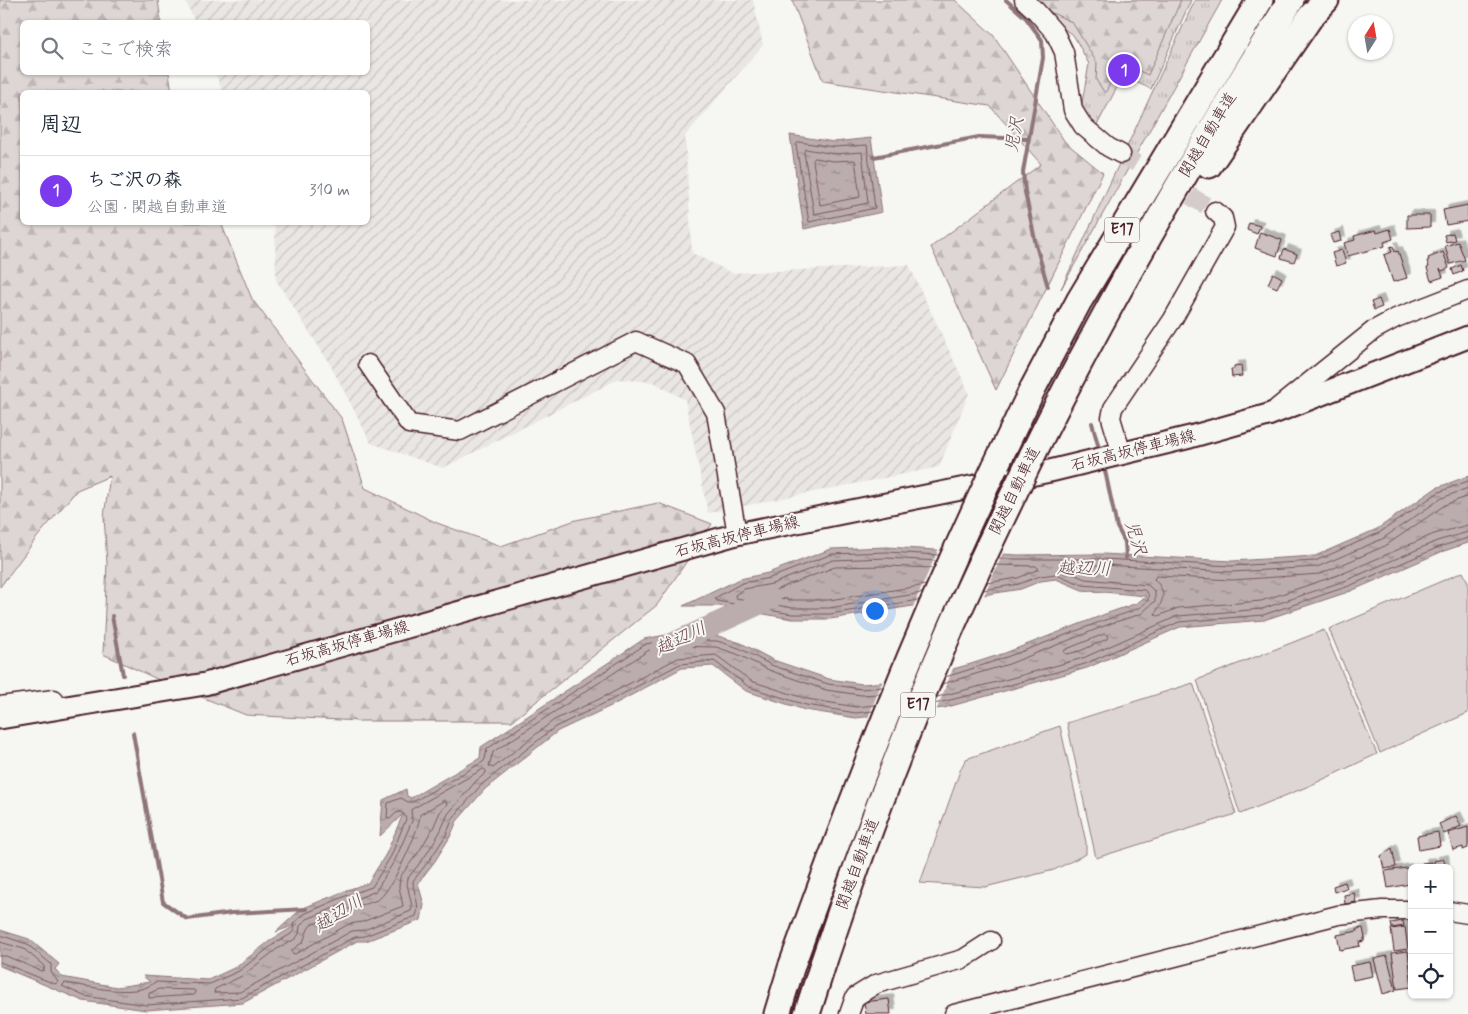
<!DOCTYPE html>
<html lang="ja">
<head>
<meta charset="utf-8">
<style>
  :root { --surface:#fff; --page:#f2f2f3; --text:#1f2937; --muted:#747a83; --line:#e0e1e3; --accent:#7c3aed }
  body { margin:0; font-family:Mynerve,"Klee One",sans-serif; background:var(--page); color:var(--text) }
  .controls { position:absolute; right:15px; bottom:15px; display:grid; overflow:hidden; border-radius:8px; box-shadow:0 1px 4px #0004 }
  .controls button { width:45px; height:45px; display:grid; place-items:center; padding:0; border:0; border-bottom:1px solid var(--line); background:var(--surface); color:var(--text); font:25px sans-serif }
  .compass { position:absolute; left:1348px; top:15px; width:45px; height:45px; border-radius:50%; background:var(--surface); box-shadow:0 1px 4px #0004; rotate:11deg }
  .you { position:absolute; left:874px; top:610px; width:18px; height:18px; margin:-12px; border:4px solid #fff; border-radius:50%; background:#1a73e8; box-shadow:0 0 0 8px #1a73e833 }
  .badge { display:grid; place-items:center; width:32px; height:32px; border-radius:50%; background:var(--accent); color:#fff; font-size:16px; font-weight:700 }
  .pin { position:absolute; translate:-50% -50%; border:2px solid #fff; box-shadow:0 1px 5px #0006 }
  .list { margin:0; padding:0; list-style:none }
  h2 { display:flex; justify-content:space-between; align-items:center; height:65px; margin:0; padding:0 20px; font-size:21px }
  h2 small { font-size:16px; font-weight:400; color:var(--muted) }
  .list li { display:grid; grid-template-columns:32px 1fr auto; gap:15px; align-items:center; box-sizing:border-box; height:70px; padding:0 20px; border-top:1px solid var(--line) }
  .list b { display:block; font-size:19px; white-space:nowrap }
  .list p { margin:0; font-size:16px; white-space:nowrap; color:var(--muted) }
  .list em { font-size:16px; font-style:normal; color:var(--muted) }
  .icon { flex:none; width:28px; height:28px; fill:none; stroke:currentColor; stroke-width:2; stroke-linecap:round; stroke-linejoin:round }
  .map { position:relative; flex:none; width:1468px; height:1014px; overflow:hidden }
  .search { position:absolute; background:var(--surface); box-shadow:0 1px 4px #0004; left:20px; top:20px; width:350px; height:55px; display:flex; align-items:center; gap:12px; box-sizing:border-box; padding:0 18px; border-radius:8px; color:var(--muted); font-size:19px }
  .panel { position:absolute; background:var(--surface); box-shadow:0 1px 4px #0004; left:20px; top:90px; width:350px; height:135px; border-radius:8px }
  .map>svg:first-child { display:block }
</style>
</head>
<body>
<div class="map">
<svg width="1468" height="1014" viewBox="0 0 1468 1014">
  <defs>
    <pattern id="industrial-furrows" width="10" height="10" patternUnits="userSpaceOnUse" patternTransform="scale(1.25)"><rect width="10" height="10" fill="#e9e6e3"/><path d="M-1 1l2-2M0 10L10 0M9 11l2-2" fill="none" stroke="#c9c5c3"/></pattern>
    <pattern id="grass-tufts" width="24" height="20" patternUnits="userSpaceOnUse" patternTransform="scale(1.25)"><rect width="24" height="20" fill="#ddd6d5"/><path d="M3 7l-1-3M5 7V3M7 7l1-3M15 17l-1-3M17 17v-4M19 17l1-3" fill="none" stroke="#bfb7b7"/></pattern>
    <pattern id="forest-firs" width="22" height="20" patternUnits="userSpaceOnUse" patternTransform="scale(1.25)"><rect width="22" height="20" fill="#ddd6d5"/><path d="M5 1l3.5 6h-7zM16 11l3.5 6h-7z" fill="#bfb7b7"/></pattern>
    <pattern id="water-ripples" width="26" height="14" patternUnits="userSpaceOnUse" patternTransform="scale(1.25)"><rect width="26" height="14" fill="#bbadae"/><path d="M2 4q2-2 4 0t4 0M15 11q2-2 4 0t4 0" fill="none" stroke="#9a8c8e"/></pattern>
    <filter id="shadow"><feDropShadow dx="4.5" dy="-4.5" stdDeviation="0" flood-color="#0004"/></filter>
  </defs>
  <rect width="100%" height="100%" fill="#f6f6f2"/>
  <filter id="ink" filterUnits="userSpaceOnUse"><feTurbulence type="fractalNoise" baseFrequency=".02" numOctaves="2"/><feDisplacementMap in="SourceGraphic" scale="10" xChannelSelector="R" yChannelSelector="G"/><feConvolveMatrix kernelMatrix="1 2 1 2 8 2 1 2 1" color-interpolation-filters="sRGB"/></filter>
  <g filter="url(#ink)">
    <polygon fill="url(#industrial-furrows)" points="185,0 753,0 763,45 685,136 692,253 732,273 909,265 969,393 939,467 708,513 685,400 653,382 618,379 443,468 371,443 331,366 276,280 275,223 368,222 368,92 223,92 215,73 368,72 368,22 195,22"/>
    <g fill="url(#grass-tufts)" stroke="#947a80">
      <polygon points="1032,0 1191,0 1151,89 1123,76 1096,127 1080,114 1089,64 1074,36 1053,21"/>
      <polygon points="1195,0 1222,0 1061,289"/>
    </g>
    <g fill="url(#forest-firs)" stroke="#947a80">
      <polygon points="0,0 158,0 161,22 22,22 22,72 169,73 172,92 22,92 22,222 221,223 252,299 342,419 365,488 437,523 501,546 576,520 658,503 712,524 657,605 512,721 359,721 246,715 157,679 103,654 107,563 104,516 110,476 77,490 38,536 0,587"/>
      <polygon points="792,0 955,0 994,36 1065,142 1103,173 996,390 931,247 1041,164 990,106 823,81"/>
      <polygon points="1038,0 1181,0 1148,75 1122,63 1105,93 1096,80 1097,63 1072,22 1052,13"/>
    </g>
    <g fill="#ddd6d5" stroke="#947a80">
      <polygon points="1463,572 1468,582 1468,713 1380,753 1329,629"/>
      <polygon points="1324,630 1377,754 1309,786 1240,814 1197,680"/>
      <polygon points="1193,683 1236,814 1096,858 1067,723"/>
      <polygon points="1060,726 1086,842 1086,854 1054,870 985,887 920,883 961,768 966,759"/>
    </g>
    <g fill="url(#water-ripples)" stroke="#8e747a">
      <polygon points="790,135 834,142 871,138 882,212 804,229"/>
      <polygon points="1468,476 1468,543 1441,552 1351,591 1264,620 1180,627 1087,668 944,708 856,718 805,710 746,691 713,666 682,668 613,705 558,731 485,789 457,821 450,837 435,861 418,883 424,905 421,920 366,941 357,941 243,1003 146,1010 83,1001 0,966 0,930 29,939 59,964 55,969 62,977 117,987 150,982 143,976 208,980 236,967 271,940 298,924 276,932 301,909 347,890 368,883 386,854 403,814 380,836 383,800 406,789 407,796 411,798 480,758 481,747 644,639 666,635 718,636 741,643 773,660 829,679 862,684 917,679 971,664 1005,653 1108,613 1137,603 1146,596 1082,590 1056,579 1041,581 1021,589 830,619 792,619 719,606 683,606 740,579 768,573 831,549 887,547 1018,555 1103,554 1232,561 1315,556 1377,529 1436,488"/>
    </g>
    <g fill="#f6f6f2">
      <polygon points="939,548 1004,551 983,598 912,609"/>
      <polygon points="954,666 936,711 867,720 883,680 916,677"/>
    </g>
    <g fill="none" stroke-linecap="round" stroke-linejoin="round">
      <g stroke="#77585f" stroke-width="1">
        <polygon points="799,142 834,147 867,145 875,208 809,222 796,145"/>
        <polygon points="806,149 834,154 862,152 868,203 814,214 804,152"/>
        <polygon points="815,158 833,161 855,160 860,197 820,205 813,161"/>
        <path d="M1468 496 1445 505 1385 546 1320 574 1232 580 1156 576 1154 579C1168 593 1163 600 1155 614L1158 616 1178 608 1261 601 1344 573 1434 534 1468 525"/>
        <polyline points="998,559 1103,559 1232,566 1315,561 1379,533 1439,492 1468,481"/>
        <polyline points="986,583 1018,578 1039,569 1036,566 995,565"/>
        <polyline points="926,585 829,600 793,600 771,597 769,594 770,592 835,567 887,566 933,568"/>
        <polyline points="922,593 829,608 793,608 736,598 735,595 744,589 772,584 833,560 887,558 937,561"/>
        <polyline points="919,600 830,614 792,614 717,601 715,598 742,583 770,578 832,554 887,552 939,555"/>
        <polygon points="1105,634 1108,636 1107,639 1080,651 1067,654 1064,653 1065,650"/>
        <path d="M945 677C997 662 1047 642 1097 623 1109 618 1131 613 1140 607 1147 603 1153 595 1144 590L1083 585 1056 574 1040 576 1019 584 983 590"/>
        <polyline points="942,684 1009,664 1112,623 1141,614 1155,601 1155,592 1148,585 1085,579 1064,570 1062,568 1064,566 1103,565 1232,572 1317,567 1382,539 1442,498 1468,488"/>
        <polyline points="937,697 1001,681 1083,658 1178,616 1262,609 1347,580 1437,541 1468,532"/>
        <polyline points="934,704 1003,687 1085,664 1179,622 1263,615 1349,586 1439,547 1468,538"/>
        <polyline points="876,705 856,707 807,699 751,681 716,655 678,658 608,695 554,720 493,768 489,766 493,752 649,650 667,646 716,647 737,654 769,670 826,690 861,695 880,694"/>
        <path d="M873 711 856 713 806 705 749 687 714 661 680 664 611 700 555 727 481 785 453 818 446 835 431 858 413 881C413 894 421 904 416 916L365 936 355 937 242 998 146 1005 84 996 62 986 65 983C89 986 137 999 155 982L210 984 239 971 274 944 291 934 294 930 293 924 304 914 348 895 372 887 391 856 406 819 404 814 400 812 396 813 390 819 387 818 388 803 401 798 408 802H413L483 762 485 759 487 749 646 644 666 640 717 641 739 648 771 665 828 684 861 689 883 687"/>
        <polygon points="484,769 486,771 486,773 476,781 448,814 440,832 426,855 408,878 407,884 412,906 411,911 364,930 352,931 240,992 214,993 215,989 242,976 277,949 295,939 299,934 300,926 307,919 376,891 396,858 412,821 411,810"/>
        <path d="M444 801 446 802 447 804 440 812 433 828 420 850 400 877 399 887 403 906 362 922 349 924 295 954 292 953V950L303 942 308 929 311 925C326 919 340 912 354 907 363 904 373 903 380 898 393 887 419 832 420 815Z"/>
        <polyline points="0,935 27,944 51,964 51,972 58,982 55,984 0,962"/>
        <polyline points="0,942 24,949 44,966 44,970 41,971 6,956 0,956"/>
        <polygon points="159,989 194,990 196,993 194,995 149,998 149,994"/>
      </g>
      <g stroke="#8e747a" stroke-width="4">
        <polyline points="1006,0 1026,18 1042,40 1043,58 1023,172 1025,192 1036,245 1048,287"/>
        <polyline points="874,157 979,137 1028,139"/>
        <polyline points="1092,423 1100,452"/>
        <polyline points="1104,466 1117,527 1125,542 1126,558"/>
        <polyline points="112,616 123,675"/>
        <polyline points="133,733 163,902 187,919 232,913 306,909"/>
      </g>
      <polyline stroke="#bbadae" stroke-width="22" points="661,649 770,599"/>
    </g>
    <g fill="#ccc1c0" stroke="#4a1f2b" filter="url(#shadow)">
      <polygon points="1468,205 1468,221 1446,225 1443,210"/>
      <polygon points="1407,215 1430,215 1430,227 1407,228"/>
      <polygon points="1249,223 1260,226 1257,234 1247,230"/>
      <polygon points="1390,229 1393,239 1384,242 1385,246 1348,256 1344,243 1355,240 1354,236 1376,230 1377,233"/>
      <polygon points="1260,232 1282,240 1277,256 1255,248"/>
      <polygon points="1339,232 1341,241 1333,243 1330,235"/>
      <polygon points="1453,233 1455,240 1446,242 1444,235"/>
      <polygon points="1458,242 1465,260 1450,264 1445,246"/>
      <polygon points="1393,246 1395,252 1398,251 1407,278 1393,282 1384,255 1392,252 1390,247"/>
      <polygon points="1284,249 1297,254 1294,262 1281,258"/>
      <polygon points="1342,250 1346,263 1336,266 1332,253"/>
      <polygon points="1443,252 1449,268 1442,271 1440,269 1443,277 1431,281 1427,268 1429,267 1427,261 1429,260 1428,258"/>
      <polygon points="1461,265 1463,271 1454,275 1452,269"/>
      <polygon points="1273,273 1282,278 1277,288 1268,284"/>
      <polygon points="1379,299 1382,307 1374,310 1371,302"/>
      <polygon points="1241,365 1242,376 1232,377 1231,369 1234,369 1234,366"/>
      <polygon points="1456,816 1461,826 1444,834 1439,824"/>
      <polygon points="1468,827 1468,848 1463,850 1463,847 1453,850 1448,833"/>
      <polygon points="1438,832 1440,846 1419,850 1417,836"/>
      <polygon points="1392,848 1396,867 1384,869 1381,856"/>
      <polygon points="1444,859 1445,868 1423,868 1422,863 1431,862 1432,864 1434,864 1434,861"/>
      <polygon points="1407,868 1410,884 1388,888 1385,871"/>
      <polygon points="1345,882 1347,888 1334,892 1333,886"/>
      <polygon points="1354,893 1356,902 1345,904 1344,895"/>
      <polygon points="1403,921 1404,926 1392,928 1391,923"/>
      <polygon points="1405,927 1408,949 1394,951 1391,929"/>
      <polygon points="1363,928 1365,938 1364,938 1364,941 1359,942 1360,946 1340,950 1337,935 1358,931 1357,929"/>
      <polygon points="1408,951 1412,987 1397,989 1392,953"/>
      <polygon points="1387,956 1396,990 1383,994 1374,959"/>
      <polygon points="1370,962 1373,976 1353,980 1350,966"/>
      <polygon points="889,999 891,1014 866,1014 864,1002"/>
    </g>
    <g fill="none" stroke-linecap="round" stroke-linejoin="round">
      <polyline stroke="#d4cbca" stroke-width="18" stroke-dasharray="18 9" stroke-linecap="butt" points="1121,154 1215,211"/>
      <g stroke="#4a1f2b" stroke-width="21">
        <g id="minor">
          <polyline points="1024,0 1036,11 1055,33 1064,52 1073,110 1083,126 1108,147 1121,154"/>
          <polyline points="368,364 409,424 460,431 636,341 687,364 716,413 737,534"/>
          <polyline points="1277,408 1374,330 1396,318 1468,290"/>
          <polyline points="1122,454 1111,418 1113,408 1173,319 1225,227 1223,218 1215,211"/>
          <polyline points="0,706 54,699"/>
          <polyline points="1449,911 1468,914"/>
          <polyline points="849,1014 855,997 876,984 963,959 991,941"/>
          <polyline points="954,1014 1338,915 1382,910 1412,910"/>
        </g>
      </g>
      <g stroke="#4a1f2b" stroke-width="25">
        <polyline id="major" points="0,718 205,684 737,534 1050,471 1190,437 1268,415 1468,337"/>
      </g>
      <g stroke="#4a1f2b" stroke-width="29">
        <g id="highway">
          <polyline points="1209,165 1311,16 1326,0"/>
          <path d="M1032 456C1109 299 1198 148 1291 0"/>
          <polyline points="995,467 1033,388 1079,301 1260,0"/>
          <polyline points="777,1014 792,965"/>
          <polyline points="807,1014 824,961"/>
        </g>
      </g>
      <use href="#minor" stroke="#f6f6f2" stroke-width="18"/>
      <use href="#major" stroke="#f6f6f2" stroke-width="21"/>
      <use href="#highway" stroke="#f6f6f2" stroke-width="25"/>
      <g stroke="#4a1f2b" stroke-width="29" stroke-linecap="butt">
        <g id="highway-bridge">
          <path d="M824 961C860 853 900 746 945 642 972 579 1002 518 1032 456"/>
          <path d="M792 965C853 796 917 629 995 467"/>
        </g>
      </g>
      <use href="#highway-bridge" stroke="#f6f6f2" stroke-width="25"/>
    </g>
  </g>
  <g text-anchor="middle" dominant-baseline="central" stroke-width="4" stroke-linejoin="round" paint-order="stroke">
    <g fill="#f6f6f2" stroke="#7e6067" stroke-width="1">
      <rect x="1104.5" y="217.5" width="35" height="25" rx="4"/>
      <rect x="900.5" y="692.5" width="35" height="25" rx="4"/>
    </g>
    <g font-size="15" font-weight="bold" fill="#4a1f2b">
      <text x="1122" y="230">E17</text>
      <text x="918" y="705">E17</text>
    </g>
    <g font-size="16" fill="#4a1f2b" stroke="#f6f6f2">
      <text transform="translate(1208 135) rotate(-59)">関越自動車道</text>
      <text transform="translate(1133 451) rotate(-14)">石坂高坂停車場線</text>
      <text transform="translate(1015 491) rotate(-64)">関越自動車道</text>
      <text transform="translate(737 537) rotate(-14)">石坂高坂停車場線</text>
      <text transform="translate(347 644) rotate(-16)">石坂高坂停車場線</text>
      <text transform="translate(858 864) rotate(-70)">関越自動車道</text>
    </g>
    <g font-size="18" font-style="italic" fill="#6c4a52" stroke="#f6f6f2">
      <text transform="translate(1015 135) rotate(-80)">児沢</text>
      <text transform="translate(1135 538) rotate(73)">児沢</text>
      <text transform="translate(1084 569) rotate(1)">越辺川</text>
      <text transform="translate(681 639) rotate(-25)">越辺川</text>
      <text transform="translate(339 914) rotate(-32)">越辺川</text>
    </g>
  </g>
</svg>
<div class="controls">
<button>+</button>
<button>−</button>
<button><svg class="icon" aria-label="locate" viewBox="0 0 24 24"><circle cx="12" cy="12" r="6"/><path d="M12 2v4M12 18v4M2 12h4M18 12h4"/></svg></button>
</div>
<svg class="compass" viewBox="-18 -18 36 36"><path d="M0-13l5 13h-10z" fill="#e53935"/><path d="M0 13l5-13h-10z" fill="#747a83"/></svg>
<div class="you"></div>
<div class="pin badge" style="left:1124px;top:70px">1</div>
<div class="search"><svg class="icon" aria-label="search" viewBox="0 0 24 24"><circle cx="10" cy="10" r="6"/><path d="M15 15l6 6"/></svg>ここで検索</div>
<section class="panel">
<h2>周辺<small></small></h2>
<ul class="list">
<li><span class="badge">1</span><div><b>ちご沢の森</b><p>公園 · 関越自動車道</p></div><em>310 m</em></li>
</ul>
</section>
</div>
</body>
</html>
